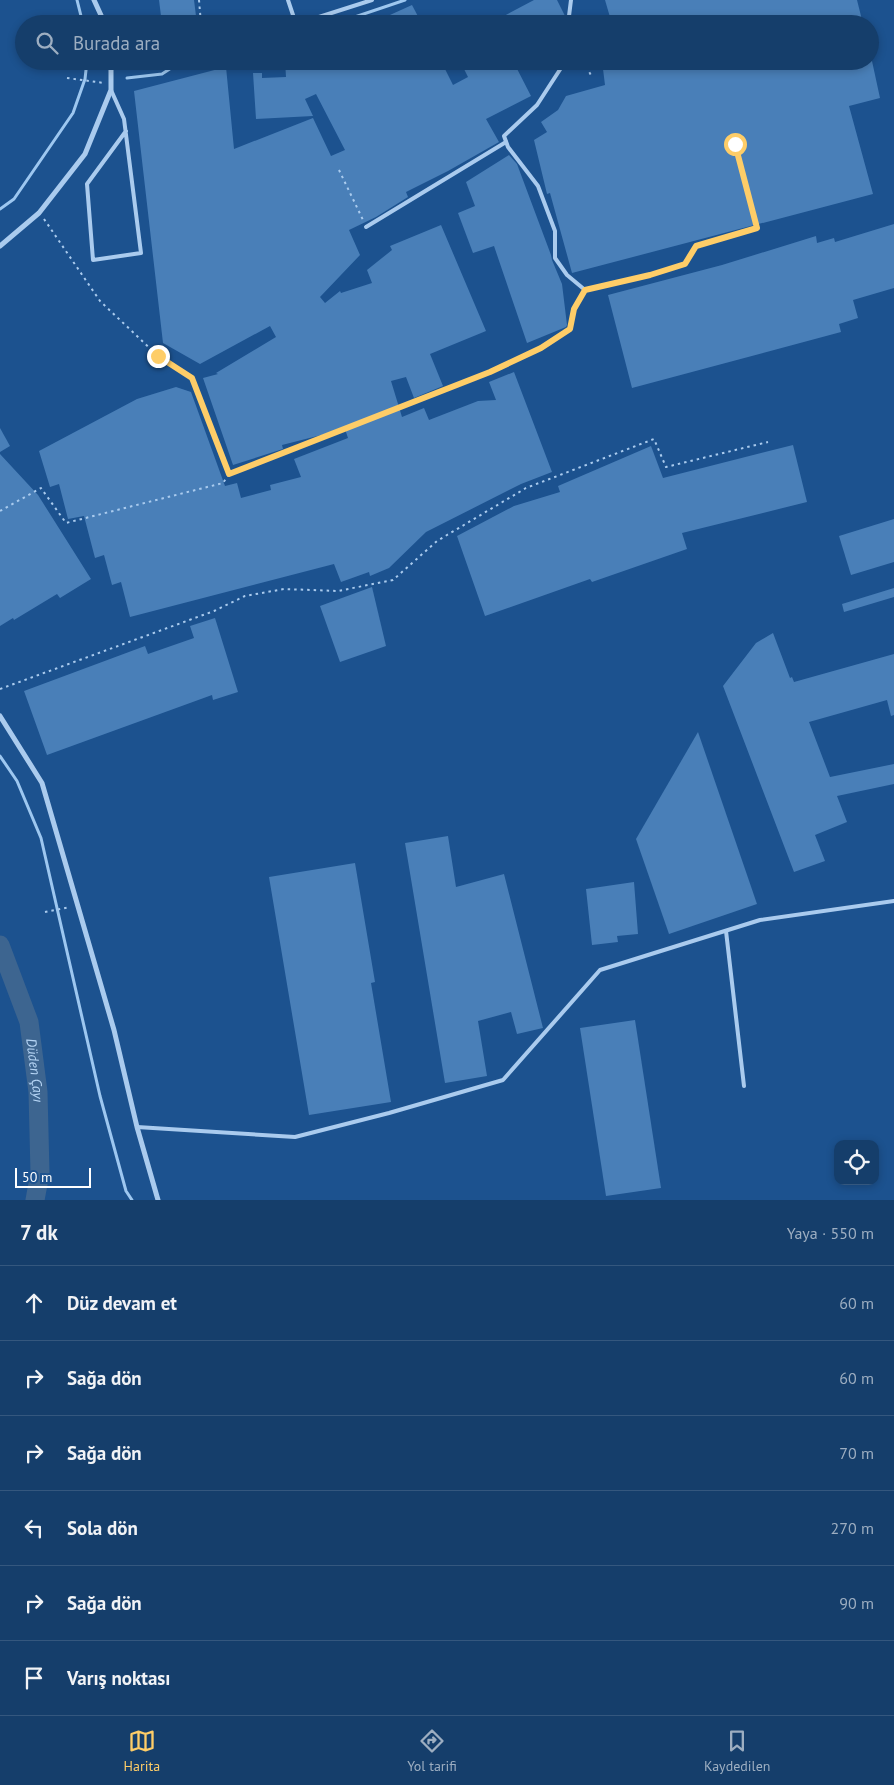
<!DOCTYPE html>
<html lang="tr">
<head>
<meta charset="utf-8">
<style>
  :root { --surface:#153e6b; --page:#224973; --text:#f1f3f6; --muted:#9daec1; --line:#34577e; --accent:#fecd68 }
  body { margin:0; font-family:"PT Sans",sans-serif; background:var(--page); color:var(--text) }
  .controls { position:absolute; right:15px; bottom:15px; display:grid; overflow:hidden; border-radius:10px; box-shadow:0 2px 8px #0003 }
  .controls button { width:45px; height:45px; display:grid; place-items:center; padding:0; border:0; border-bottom:1px solid var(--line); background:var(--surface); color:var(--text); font:25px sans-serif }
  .scale { position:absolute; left:15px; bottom:12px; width:76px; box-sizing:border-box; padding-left:5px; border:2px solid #fff; border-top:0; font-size:14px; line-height:18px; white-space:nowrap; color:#fff; -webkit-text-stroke:4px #1c528f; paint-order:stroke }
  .stop { position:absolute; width:15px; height:15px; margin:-11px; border:4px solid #fecd68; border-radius:50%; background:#fff }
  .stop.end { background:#fecd68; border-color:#fff; box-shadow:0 1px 5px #0008 }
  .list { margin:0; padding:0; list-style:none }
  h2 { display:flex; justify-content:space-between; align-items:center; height:65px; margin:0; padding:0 20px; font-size:21px }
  h2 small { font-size:16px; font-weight:400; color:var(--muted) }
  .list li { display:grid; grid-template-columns:32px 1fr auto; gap:15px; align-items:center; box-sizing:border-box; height:75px; padding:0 20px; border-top:1px solid var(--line) }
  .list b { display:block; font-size:19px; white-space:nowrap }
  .list em { font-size:16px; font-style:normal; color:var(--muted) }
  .icon { flex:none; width:28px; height:28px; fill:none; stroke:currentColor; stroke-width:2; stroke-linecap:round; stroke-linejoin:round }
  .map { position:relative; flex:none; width:894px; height:1200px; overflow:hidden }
  .search { position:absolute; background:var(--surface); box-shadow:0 2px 8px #0003; left:15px; right:15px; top:15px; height:55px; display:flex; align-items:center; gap:12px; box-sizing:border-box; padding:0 18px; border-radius:28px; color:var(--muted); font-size:19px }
  .sheet { height:515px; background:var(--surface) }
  nav { display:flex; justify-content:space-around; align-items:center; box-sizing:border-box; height:70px; border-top:1px solid var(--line); background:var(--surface); font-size:14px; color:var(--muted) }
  nav a { display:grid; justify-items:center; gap:2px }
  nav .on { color:var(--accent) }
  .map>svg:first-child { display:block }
</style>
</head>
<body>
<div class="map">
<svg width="894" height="1200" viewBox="0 0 894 1200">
  <rect width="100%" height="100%" fill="#1c528f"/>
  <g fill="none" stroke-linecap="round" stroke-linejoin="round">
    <g stroke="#9dc7f0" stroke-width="3">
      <polyline points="77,0 83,24"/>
      <polyline points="334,24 405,0"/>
      <polyline points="194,61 210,63 213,61"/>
      <polyline points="127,78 162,74 182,61"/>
      <polyline points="0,209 14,199 73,113 85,79 87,61"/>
      <polyline points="0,756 17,781 41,838 100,1096 126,1191 132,1200"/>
    </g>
    <path stroke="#3d6590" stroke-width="19" id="s1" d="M0 945 29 1022 38 1092 40 1173 35 1200"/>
  </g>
  <g fill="#497fb8">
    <polygon points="159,0 194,0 197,24 162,24"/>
    <polygon points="534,0 557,0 565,16 564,23 489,24"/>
    <polygon points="605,0 857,0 863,24 612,24"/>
    <polygon points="412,5 422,24 370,24"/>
    <polygon points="285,61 441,61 453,85 468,77 460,61 513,61 531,96 486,119 499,142 448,171 406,192 408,197 376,217 349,230 360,255 320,297 325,303 340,291 341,293 372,283 367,270 392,250 390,246 441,225 486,331 430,354 443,386 414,398 406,377 391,381 402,417 424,408 429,420 478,401 496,400 489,382 514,372 552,472 521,484 426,532 389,568 370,576 369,572 341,582 334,564 130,617 121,582 112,585 104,555 95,558 84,516 68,519 59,484 50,487 39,451 137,399 176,387 191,392 225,486 237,483 241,498 271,490 270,485 301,477 294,459 348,438 345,429 282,445 283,449 233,465 203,378 218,374 216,373 276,337 270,326 200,364 163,343 134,91 226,67 234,149 313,118 331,156 345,150 316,94 305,99 313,116 256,119 253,73 262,73 262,78 286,77"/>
    <polygon points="602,61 683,61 683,63 691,61 872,61 880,98 849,106 873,194 572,273 550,193 547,194 534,140 547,132 541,122 558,110 566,96 605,85"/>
    <polygon points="509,155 517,164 551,255 552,260 562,284 567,325 566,327 527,343 494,246 473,253 458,213 475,206 466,182"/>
    <polygon points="894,224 894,288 853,300 858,318 839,324 841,332 632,388 608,295 722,265 816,236 817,243 834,238 835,242"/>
    <polygon points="0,428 10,446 0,452"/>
    <polygon points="793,445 807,502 682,533 687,549 592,582 590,579 485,616 457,536 514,506 560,492 558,486 651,446 663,478"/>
    <polygon points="0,454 38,495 91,579 60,598 57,594 14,620 13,618 0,626"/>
    <polygon points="894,519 894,562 851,575 839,536"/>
    <polygon points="372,587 386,646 340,662 320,606"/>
    <polygon points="894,588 894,597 844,612 842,604"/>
    <polygon points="215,618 238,692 213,700 212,695 47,755 24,691 145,646 148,654 194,638 190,626"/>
    <polygon points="773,633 790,678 792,677 794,682 894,654 894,715 891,716 887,700 809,722 830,777 894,764 894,784 837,796 847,822 815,835 825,861 794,872 723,686 756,643"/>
    <polygon points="698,732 757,904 669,934 636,839"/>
    <polygon points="448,836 456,887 504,874 543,1028 517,1034 511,1012 478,1021 487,1076 445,1083 405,843"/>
    <polygon points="355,863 375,982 371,983 391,1102 309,1115 269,877"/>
    <polygon points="634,882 638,934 617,936 618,942 592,945 586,889"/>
    <polygon points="635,1020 661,1188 606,1196 580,1028"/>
  </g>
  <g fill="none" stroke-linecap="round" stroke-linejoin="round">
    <g stroke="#aacbee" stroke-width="2" stroke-dasharray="2.5 4" stroke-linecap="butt">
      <polyline points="199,0 201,24"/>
      <polyline points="583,61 592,77"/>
      <polyline points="67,78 104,83"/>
      <polyline points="339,170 363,220"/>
      <polyline points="44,219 100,301 158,356 192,378 229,474"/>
      <polyline points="592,288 650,275 685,264 696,246 757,228 735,144"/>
      <polyline points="0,511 41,488 66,523 223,483 229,474 483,375"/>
      <polyline points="0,689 214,611 245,596 284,589 338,591 393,580 437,541 526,488 654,439 666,467 768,442"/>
      <polyline points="45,912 70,907"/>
    </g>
    <g stroke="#aacbee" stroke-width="4">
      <polyline points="288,0 296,24"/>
      <polyline points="297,24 372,0"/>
      <polyline points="568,24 571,0"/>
      <polyline points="112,68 147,61"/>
      <polyline points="111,90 124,119 141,253 93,260 87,184 126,131"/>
      <polyline points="366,227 506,142"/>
      <polyline points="489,372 541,348 570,329 574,309 585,290 567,275 555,258 555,231 538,186 508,147 504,136 537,105 561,68 563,61"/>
      <polyline points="726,931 744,1086"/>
      <polyline points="137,1127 295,1137 389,1113 503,1080 600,970 760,920 894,901"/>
    </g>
    <g stroke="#aacbee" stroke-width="5">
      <polyline points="94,0 105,24"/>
      <polyline points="0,246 39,213 85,154 111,90 111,61"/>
      <polyline points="0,716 42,783 114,1030 137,1127 158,1200"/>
    </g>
  </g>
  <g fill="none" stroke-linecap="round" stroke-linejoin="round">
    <polyline stroke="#fecd68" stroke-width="6" points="158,356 192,378 229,474 490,372 541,348 570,329 574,309 585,290 650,275 685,264 696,246 757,228 735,144"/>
  </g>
  <g text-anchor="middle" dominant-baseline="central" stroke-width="4" stroke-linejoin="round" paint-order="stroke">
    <g font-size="14" font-style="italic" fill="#b6d5f5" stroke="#1c528f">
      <text stroke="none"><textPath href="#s1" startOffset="131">Düden Çayı</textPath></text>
    </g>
  </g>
</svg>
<div class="controls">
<button><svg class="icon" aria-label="locate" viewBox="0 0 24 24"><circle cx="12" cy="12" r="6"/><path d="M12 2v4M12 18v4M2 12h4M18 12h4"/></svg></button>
</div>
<div class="scale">50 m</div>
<div class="stop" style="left:735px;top:144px"></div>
<div class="stop end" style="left:158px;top:356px"></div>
<div class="search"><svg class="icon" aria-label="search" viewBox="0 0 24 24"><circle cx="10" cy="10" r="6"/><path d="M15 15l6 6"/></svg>Burada ara</div>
</div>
<section class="sheet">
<h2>7 dk<small>Yaya · 550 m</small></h2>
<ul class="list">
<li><svg class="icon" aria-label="ahead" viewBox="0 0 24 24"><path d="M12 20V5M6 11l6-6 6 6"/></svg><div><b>Düz devam et</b></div><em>60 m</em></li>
<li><svg class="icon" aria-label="right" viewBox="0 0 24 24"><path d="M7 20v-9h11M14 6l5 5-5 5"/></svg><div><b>Sağa dön</b></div><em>60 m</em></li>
<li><svg class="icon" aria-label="right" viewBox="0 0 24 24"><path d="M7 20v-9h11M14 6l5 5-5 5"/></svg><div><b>Sağa dön</b></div><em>70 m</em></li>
<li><svg class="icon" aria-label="left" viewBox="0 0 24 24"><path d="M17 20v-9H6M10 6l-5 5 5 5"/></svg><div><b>Sola dön</b></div><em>270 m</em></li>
<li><svg class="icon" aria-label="right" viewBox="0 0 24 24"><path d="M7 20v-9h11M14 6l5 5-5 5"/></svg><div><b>Sağa dön</b></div><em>90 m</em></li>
<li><svg class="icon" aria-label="arrive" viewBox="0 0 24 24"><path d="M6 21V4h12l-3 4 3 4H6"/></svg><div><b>Varış noktası</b></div></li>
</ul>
</section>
<nav>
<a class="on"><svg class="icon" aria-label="map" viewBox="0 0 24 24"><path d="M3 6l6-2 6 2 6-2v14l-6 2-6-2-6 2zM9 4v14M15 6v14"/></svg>Harita</a>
<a><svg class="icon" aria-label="directions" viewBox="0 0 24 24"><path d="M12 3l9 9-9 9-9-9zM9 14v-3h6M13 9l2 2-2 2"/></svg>Yol tarifi</a>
<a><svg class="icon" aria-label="saved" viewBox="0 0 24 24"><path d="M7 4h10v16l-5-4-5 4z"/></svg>Kaydedilen</a>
</nav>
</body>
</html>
